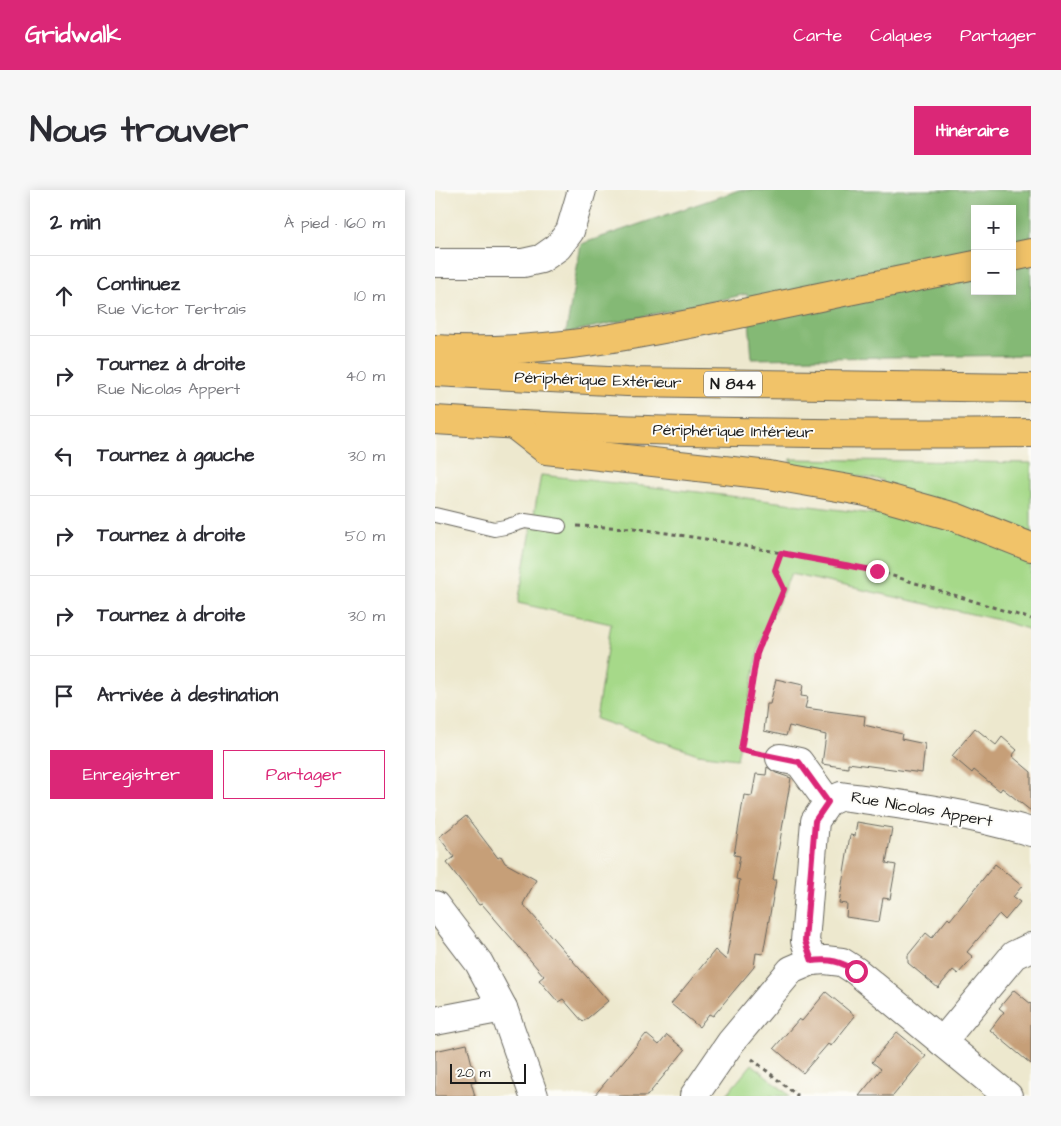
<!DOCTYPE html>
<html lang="fr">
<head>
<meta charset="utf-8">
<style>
  :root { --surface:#fff; --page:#f7f7f7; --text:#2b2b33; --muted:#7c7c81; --line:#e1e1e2; --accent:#db2777 }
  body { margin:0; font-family:"Architects Daughter",sans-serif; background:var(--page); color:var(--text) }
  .controls { position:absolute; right:15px; top:15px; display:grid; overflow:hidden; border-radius:0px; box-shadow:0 2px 12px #0003 }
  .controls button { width:45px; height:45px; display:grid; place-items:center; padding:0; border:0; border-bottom:1px solid var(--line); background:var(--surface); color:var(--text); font:25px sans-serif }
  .scale { position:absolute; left:15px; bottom:12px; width:76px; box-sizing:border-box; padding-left:5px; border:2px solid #1c1c1c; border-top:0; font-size:14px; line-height:18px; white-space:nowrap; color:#1c1c1c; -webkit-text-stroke:4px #fdfcf7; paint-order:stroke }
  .stop { position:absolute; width:15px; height:15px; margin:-11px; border:4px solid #db2777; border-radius:50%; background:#fff }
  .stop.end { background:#db2777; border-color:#fff; box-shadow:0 1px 5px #0008 }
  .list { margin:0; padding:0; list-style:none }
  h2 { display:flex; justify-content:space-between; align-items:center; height:65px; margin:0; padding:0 20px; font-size:21px }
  h2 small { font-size:16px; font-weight:400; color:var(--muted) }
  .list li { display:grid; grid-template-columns:32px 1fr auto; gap:15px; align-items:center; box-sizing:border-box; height:80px; padding:0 20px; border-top:1px solid var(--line) }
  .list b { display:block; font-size:19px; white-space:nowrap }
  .list p { margin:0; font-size:16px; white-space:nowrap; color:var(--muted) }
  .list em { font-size:16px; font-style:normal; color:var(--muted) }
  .actions { display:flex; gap:10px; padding:15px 20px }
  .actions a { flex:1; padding:11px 0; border:1px solid var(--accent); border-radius:0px; text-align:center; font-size:18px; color:var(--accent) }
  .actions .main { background:var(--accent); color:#fff }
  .icon { flex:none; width:28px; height:28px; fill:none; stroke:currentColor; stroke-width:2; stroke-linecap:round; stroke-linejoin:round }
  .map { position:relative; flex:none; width:596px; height:906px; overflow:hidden; border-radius:0px }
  header { display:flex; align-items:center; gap:30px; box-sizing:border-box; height:70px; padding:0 25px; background:var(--accent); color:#fff }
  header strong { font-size:24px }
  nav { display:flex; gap:28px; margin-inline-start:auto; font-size:18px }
  .intro { display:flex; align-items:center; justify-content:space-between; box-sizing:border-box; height:120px; padding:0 30px }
  h1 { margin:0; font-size:35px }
  .button { padding:12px 22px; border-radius:0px; background:var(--accent); color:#fff; font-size:18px; font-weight:700 }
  main { display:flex; gap:30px; padding:0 30px }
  aside { flex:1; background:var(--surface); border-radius:0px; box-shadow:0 2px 12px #0003 }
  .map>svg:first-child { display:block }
</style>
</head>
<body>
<header>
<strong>Gridwalk</strong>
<nav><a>Carte</a><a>Calques</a><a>Partager</a></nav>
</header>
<div class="intro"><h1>Nous trouver</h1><a class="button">Itinéraire</a></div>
<main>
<aside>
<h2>2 min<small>À pied · 160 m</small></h2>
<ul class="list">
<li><svg class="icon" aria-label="ahead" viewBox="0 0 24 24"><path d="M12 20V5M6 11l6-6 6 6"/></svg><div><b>Continuez</b><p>Rue Victor Tertrais</p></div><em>10 m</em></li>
<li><svg class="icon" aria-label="right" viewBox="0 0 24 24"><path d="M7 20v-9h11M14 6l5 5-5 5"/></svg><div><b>Tournez à droite</b><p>Rue Nicolas Appert</p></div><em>40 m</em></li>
<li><svg class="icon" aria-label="left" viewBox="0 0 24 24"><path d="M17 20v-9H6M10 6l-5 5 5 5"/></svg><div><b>Tournez à gauche</b></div><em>30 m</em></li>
<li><svg class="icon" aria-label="right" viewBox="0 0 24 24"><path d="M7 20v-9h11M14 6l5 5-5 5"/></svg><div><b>Tournez à droite</b></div><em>50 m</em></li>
<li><svg class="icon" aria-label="right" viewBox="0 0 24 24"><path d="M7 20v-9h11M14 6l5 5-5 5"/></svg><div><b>Tournez à droite</b></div><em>30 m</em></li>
<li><svg class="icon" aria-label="arrive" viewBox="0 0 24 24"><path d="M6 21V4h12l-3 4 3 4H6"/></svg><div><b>Arrivée à destination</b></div></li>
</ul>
<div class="actions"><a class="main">Enregistrer</a><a>Partager</a></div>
</aside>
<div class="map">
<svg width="596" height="906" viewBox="0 0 596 906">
  <rect width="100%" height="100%" fill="#fdfcf7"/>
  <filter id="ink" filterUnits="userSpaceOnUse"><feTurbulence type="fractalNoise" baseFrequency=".02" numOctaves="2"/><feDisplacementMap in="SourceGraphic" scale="10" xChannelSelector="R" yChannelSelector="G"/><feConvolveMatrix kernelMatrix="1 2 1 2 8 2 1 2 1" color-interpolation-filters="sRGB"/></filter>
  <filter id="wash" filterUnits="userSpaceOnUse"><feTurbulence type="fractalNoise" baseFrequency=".0096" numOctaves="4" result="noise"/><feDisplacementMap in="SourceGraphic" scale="20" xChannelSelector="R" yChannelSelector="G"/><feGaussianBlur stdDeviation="1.12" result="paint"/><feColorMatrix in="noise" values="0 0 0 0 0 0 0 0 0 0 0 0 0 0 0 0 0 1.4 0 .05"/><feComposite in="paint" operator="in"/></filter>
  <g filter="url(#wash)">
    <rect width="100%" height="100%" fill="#ede8ce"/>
    <g fill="#a6d989" stroke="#617a52">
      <polygon points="356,269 596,273 596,440 564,430 356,384 325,453 302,569 263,564 161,529 176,434 83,413 106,285 263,302 438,324 448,290 355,277"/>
      <polygon points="317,874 355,906 295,906 292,904"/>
    </g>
    <path fill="#84b975" stroke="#506a48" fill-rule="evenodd" d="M304 0H596V165L317 169 312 104 131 143 146 54ZM540 19H577V101H540Z"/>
    <g id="blocks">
      <g fill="#c69f78">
        <polygon points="341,489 368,495 366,506 373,507 370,518 430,526 429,535 467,544 466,549 490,554 487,583 413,573 413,578 387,574 391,545 354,536 351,546 329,541 332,514 335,514"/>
        <polygon points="540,538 561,555 567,547 582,560 577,566 596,582 596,621 567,598 565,601 539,580 537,583 517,566"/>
        <polygon points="332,577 341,583 356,588 338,690 341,690 328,764 321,763 319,777 278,826 274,824 264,837 236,814 280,760 291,770 305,690 301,689 305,666 299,665 309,605 317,606 321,584 331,585"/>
        <polygon points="31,626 63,668 66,666 70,673 101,690 88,714 173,811 148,832 128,809 123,812 104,790 109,786 47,714 44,715 12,673 19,667 4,647"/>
        <polygon points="422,632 457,638 451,673 461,675 455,709 448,708 444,732 411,727 412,714 404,713 415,645 420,646"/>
        <polygon points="560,674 587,696 578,707 585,712 570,730 564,724 532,762 538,767 523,784 518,780 503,798 473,773 473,765 491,743 497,748 513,728 515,730"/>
        <polygon points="579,800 596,814 596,874 555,840 569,822 564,818"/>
        <polygon points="391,802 420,826 396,856 393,854 368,883 339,858 364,829 367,831"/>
        <polygon points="462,842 491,866 458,906 424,906 446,879 437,872"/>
        <polygon points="211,844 224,855 232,845 250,860 212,906 159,906"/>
        <polygon points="32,854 41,891 36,892 40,906 0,906 0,861"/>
      </g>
    </g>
  </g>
  <g filter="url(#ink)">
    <use href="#blocks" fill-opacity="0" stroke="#65635a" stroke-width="1"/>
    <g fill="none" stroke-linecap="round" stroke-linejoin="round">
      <g stroke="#65635a" stroke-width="16">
        <polyline id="lane" points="0,325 59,339 70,337 90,331 124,336"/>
      </g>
      <g stroke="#65635a" stroke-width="30">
        <g id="street">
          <polyline points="0,73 88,73 106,69 123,57 135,41 147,0"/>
          <polyline points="345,568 364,572 393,612"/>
          <polyline points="0,715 44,773 68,818 99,906"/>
          <path d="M377 771 370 751 380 631 393 612 406 606C470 615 534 623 596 642"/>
          <polyline points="0,831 68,818"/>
          <polyline points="507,852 579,765 596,757"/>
          <polyline points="259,906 296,852 356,780 377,771 390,770 407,772 421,781 573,906"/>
        </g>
      </g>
      <g stroke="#65635a" stroke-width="30">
        <g id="highway">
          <polyline points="577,67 596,63"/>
          <path d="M0 159C101 166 201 145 299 125 379 108 460 91 540 75"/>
          <polyline points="0,182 192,192 596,198"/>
          <path d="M0 230C198 243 397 245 596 243"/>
          <polyline points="79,235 111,260 334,285 431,302 520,327 596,357"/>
        </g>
      </g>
      <g stroke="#65635a" stroke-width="3" stroke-dasharray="4 4" stroke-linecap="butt">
        <polyline points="142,336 199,338 283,351 442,381 596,429"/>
        <polyline points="321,563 306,559 323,463 349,399 340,379 346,363"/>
        <polyline points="317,869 363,906"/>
      </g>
      <use href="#lane" stroke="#fff" stroke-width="14"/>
      <use href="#street" stroke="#fff" stroke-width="28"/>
      <use href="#highway" stroke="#f1c369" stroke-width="28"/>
    </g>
  </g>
  <g fill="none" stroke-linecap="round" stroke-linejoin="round" filter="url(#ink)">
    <path stroke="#db2777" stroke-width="6" d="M421 781C405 771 396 769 377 771L370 751 380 631 393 612 364 572 306 560 322 463 349 399 340 380 346 363 442 381"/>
  </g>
  <g text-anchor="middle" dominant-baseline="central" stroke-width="4" stroke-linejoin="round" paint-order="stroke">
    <rect fill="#fdfcf7" stroke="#605f5e" stroke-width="1" x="269" y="181.5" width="58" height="25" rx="4"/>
    <g font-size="15" font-weight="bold" fill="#1c1c1c">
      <text x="298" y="194">N 844</text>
    </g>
    <g font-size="16" fill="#1c1c1c" stroke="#fdfcf7">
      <text transform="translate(163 190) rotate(2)">Périphérique Extérieur</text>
      <text transform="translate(298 241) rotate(1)">Périphérique Intérieur</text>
      <text transform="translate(487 619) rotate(10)">Rue Nicolas Appert</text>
    </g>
  </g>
</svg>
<div class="controls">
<button>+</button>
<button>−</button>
</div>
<div class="scale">20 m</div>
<div class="stop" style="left:421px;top:781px"></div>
<div class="stop end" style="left:442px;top:381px"></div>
</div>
</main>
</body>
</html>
